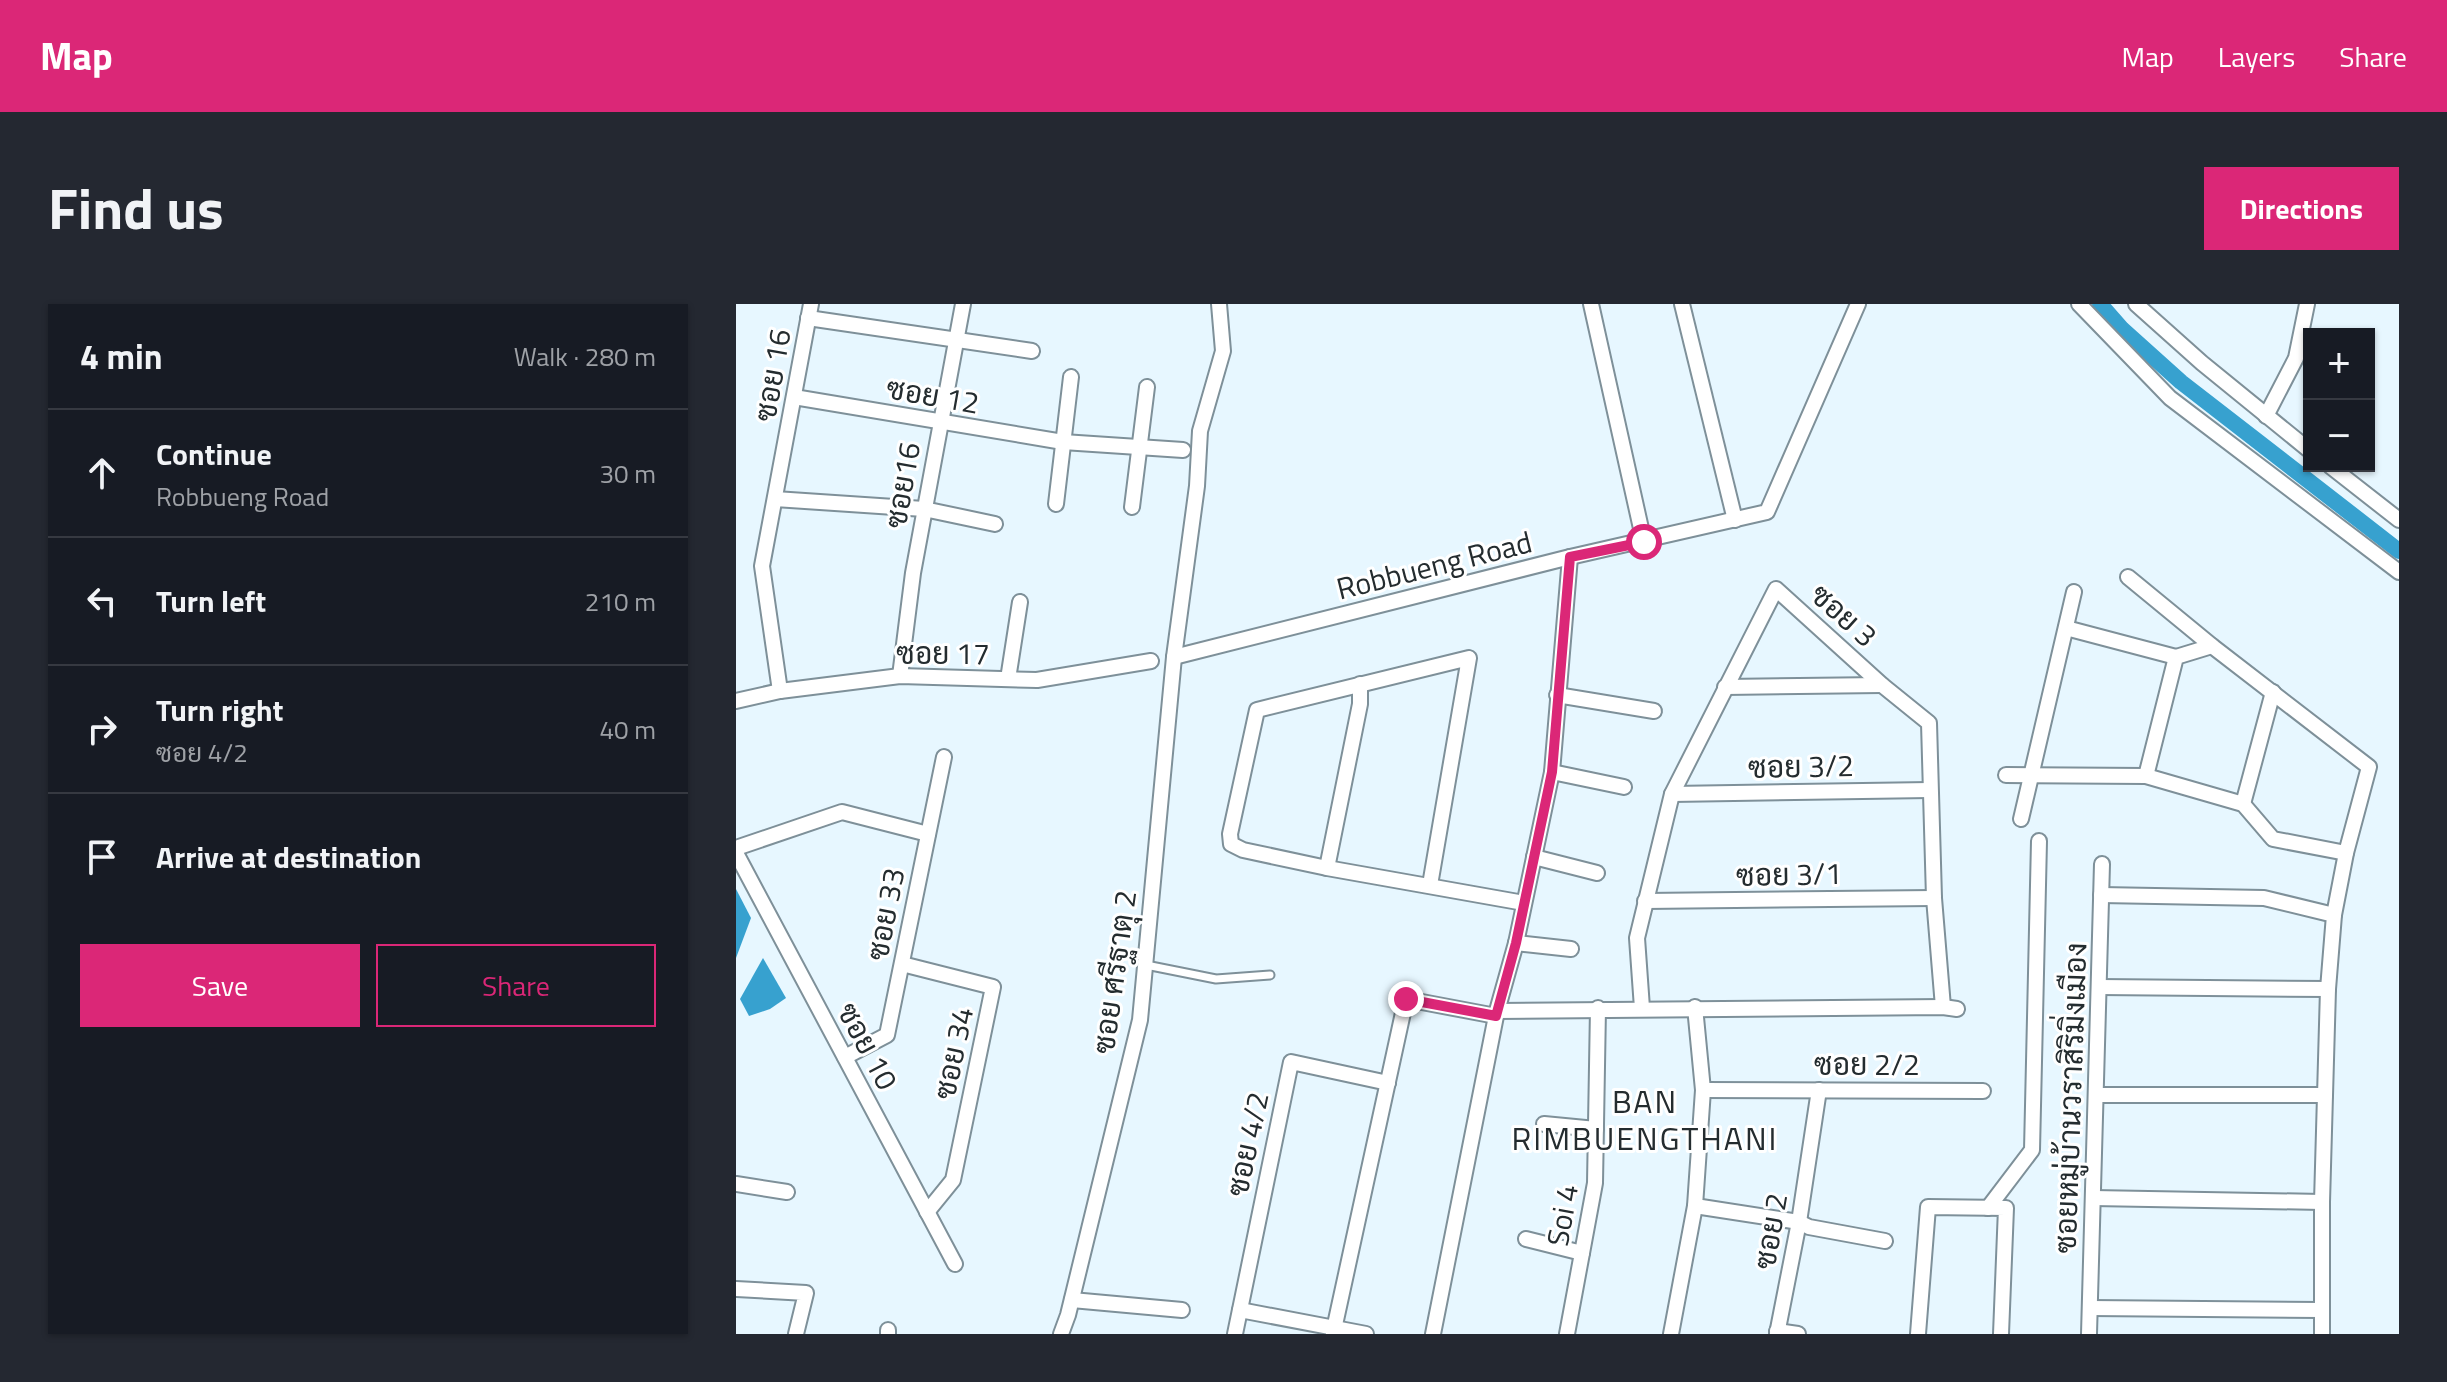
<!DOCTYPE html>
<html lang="en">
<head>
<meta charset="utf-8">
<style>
  :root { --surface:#171b24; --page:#242831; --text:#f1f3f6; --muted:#9ea1a6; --line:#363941; --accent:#db2777 }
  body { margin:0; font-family:"Titillium Web",Sarabun,sans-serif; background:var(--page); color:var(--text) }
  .controls { position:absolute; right:24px; top:24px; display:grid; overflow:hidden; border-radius:0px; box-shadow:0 2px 6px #0004 }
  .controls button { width:72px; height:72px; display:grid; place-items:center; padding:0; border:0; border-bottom:2px solid var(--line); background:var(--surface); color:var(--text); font:40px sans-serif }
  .stop { position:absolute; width:24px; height:24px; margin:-18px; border:6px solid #db2777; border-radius:50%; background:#fff }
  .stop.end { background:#db2777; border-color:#fff; box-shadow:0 2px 8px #0008 }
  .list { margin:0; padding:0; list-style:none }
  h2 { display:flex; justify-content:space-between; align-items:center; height:104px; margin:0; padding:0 32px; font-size:34px }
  h2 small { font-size:26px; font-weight:400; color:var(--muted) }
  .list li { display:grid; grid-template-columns:52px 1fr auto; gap:24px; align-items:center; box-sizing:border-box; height:128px; padding:0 32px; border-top:2px solid var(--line) }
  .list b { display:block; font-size:30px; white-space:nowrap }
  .list p { margin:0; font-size:26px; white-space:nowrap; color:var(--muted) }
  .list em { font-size:26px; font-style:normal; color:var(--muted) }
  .actions { display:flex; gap:16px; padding:24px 32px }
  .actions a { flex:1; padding:18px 0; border:2px solid var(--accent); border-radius:0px; text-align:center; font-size:28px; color:var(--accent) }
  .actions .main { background:var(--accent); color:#fff }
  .icon { flex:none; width:44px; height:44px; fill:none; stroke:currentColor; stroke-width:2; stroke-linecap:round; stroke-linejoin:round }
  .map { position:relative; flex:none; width:1663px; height:1030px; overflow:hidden; border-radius:0px }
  header { display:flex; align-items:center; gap:48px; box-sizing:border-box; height:112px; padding:0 40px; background:var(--accent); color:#fff }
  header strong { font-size:38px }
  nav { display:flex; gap:44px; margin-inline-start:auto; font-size:28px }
  .intro { display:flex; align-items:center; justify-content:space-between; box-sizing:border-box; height:192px; padding:0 48px }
  h1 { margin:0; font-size:56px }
  .button { padding:20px 36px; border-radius:0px; background:var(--accent); color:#fff; font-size:28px; font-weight:700 }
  main { display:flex; gap:48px; padding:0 48px }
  aside { flex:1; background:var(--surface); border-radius:0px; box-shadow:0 2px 6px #0004 }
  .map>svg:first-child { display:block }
</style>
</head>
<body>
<header>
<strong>Map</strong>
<nav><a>Map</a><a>Layers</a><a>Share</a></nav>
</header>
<div class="intro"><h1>Find us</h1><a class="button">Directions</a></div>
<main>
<aside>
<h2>4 min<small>Walk · 280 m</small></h2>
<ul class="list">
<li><svg class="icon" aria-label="ahead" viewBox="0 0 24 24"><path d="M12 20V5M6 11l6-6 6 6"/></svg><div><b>Continue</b><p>Robbueng Road</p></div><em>30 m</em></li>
<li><svg class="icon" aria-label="left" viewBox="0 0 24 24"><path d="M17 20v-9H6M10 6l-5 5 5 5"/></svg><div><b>Turn left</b></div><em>210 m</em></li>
<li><svg class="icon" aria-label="right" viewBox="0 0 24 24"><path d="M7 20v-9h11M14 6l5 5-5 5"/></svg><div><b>Turn right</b><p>ซอย 4/2</p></div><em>40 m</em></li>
<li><svg class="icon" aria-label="arrive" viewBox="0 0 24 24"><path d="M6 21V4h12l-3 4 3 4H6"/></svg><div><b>Arrive at destination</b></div></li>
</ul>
<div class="actions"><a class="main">Save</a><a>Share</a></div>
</aside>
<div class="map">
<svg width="1663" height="1030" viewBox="0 0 1663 1030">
  <rect width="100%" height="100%" fill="#e7f7ff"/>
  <g fill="#37a1cf">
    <polygon points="0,585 15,614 0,654"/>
    <polygon points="27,654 50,694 34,705 13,712 4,695"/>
  </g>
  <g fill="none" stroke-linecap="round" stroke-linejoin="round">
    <polyline stroke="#37a1cf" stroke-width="16" points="1364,0 1386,25 1445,78 1663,247"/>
    <g stroke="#7e9099" stroke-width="11">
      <polyline id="lane" points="410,661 480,675 534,671"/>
    </g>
    <g stroke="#7e9099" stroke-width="18">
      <g id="street">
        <polyline points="855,0 908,238"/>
        <polyline points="946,0 999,216"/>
        <polyline points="1343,0 1434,94 1663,268"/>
        <polyline points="1400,0 1466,59 1573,146"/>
        <polyline points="72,14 296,47"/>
        <polyline points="58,93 327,138 447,146"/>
        <polyline points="1530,112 1560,54 1571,0"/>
        <polyline points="1594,162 1663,216"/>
        <polyline points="39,195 188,205 259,220"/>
        <polyline points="320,200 335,73"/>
        <polyline points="396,203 411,83"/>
        <polyline points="1392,273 1476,342 1633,463 1610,549 1598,611"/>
        <polyline points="1330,324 1440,353"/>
        <polyline points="438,353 834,253 1031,208 1122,0"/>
        <polyline points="164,372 177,269 227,0"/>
        <polyline points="272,375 284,298"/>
        <polyline points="989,383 1146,381"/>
        <polyline points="44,387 26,262 75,0"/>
        <polyline points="821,391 918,407"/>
        <polyline points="0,397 44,387 164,372 301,376 415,357"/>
        <polyline points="816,468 888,483"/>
        <polyline points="1270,471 1410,472 1507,500 1537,535 1610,549"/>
        <polyline points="1410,472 1440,353 1476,342"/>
        <polyline points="936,490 1194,486"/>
        <polyline points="1507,500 1537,388"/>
        <polyline points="1285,515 1338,288"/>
        <polyline points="0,544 106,508 192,530"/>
        <polyline points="0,549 219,960"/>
        <polyline points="798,553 861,569"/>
        <polyline points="591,564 624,400 624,380"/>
        <polyline points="694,581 733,354 521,406 494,530 495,540 507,546 591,564 788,599"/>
        <polyline points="1365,591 1528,594 1598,611 1592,685 1586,898 1586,1030"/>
        <polyline points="909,597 1198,594"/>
        <polyline points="780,639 835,645"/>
        <polyline points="166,660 257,683 217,876 191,908"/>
        <polyline points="1363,683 1592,685"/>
        <polyline points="906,704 901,634 936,490 1040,285 1146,381 1193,419 1198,594 1207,703"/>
        <polyline points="761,707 1207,703 1221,705"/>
        <polyline points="109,753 151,731 208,453"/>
        <polyline points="967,786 1247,787"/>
        <polyline points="1360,791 1589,791"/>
        <polyline points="808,820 860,825"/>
        <polyline points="0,880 51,888"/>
        <polyline points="1357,894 1586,898"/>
        <polyline points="959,902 1063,918 1073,923 1149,937"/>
        <polyline points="1252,904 1296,846 1303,537"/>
        <polyline points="790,935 846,949"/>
        <polyline points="0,985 70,989 60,1030"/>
        <polyline points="336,996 446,1006"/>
        <polyline points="1354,1004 1584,1006"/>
        <polyline points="504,1006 630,1030"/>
        <polyline points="1041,1027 1062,1030"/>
        <polyline points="152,1030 152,1026"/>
        <polyline points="325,1030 332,1011 404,716 438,353 461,182 464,127 487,47 483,0"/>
        <polyline points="499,1030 555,758 652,779"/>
        <polyline points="597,1030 670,695 760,712"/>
        <polyline points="697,1030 761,707 780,639 816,468 834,253"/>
        <polyline points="831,1030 859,879 862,704"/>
        <polyline points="935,1030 959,902 967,786 959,703"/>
        <polyline points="1041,1030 1063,918 1083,786"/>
        <polyline points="1182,1030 1192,903 1270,904 1265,1030"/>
        <polyline points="1353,1030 1366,560"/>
      </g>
    </g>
    <use href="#lane" stroke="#fff" stroke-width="7"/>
    <use href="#street" stroke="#fff" stroke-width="14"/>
  </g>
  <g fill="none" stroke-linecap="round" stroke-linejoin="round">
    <polyline stroke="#db2777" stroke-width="10" points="670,695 760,712 780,639 816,468 834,253 908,238"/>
  </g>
  <g text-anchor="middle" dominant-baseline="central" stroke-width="6" stroke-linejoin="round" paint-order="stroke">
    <g font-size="30" fill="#242c2f" stroke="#fff">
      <text transform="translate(36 71) rotate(-80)">ซอย 16</text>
      <text transform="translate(197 91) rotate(10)">ซอย 12</text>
      <text transform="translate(166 181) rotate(-80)">ซอย16</text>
      <text transform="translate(698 261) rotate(-14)">Robbueng Road</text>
      <text transform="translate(1108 311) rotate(42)">ซอย 3</text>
      <text x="207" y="349">ซอย 17</text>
      <text transform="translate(1065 462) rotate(-1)">ซอย 3/2</text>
      <text transform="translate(1053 570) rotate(-1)">ซอย 3/1</text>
      <text transform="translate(149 610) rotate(-79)">ซอย 33</text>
      <text transform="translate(378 668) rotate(-82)">ซอย ศรีฐาตุ 2</text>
      <text transform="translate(132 742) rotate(62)">ซอย 10</text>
      <text transform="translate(217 749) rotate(-78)">ซอย 34</text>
      <text x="1131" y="760">ซอย 2/2</text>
      <text transform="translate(1334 794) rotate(-88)">ซอยหมู่บ้านวราสิริมิ่งเมือง</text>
      <text transform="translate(511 840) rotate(-78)">ซอย 4/2</text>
      <text transform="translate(826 911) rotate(-80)">Soi 4</text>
      <text transform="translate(1034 927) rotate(-80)">ซอย 2</text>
    </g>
    <g font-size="32" letter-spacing="2" fill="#242c2f" stroke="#fff">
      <text x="909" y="797">BAN<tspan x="909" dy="37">RIMBUENGTHANI</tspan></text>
    </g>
  </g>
</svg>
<div class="controls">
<button>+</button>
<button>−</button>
</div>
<div class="stop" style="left:908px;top:238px"></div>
<div class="stop end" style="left:670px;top:695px"></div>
</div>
</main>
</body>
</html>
